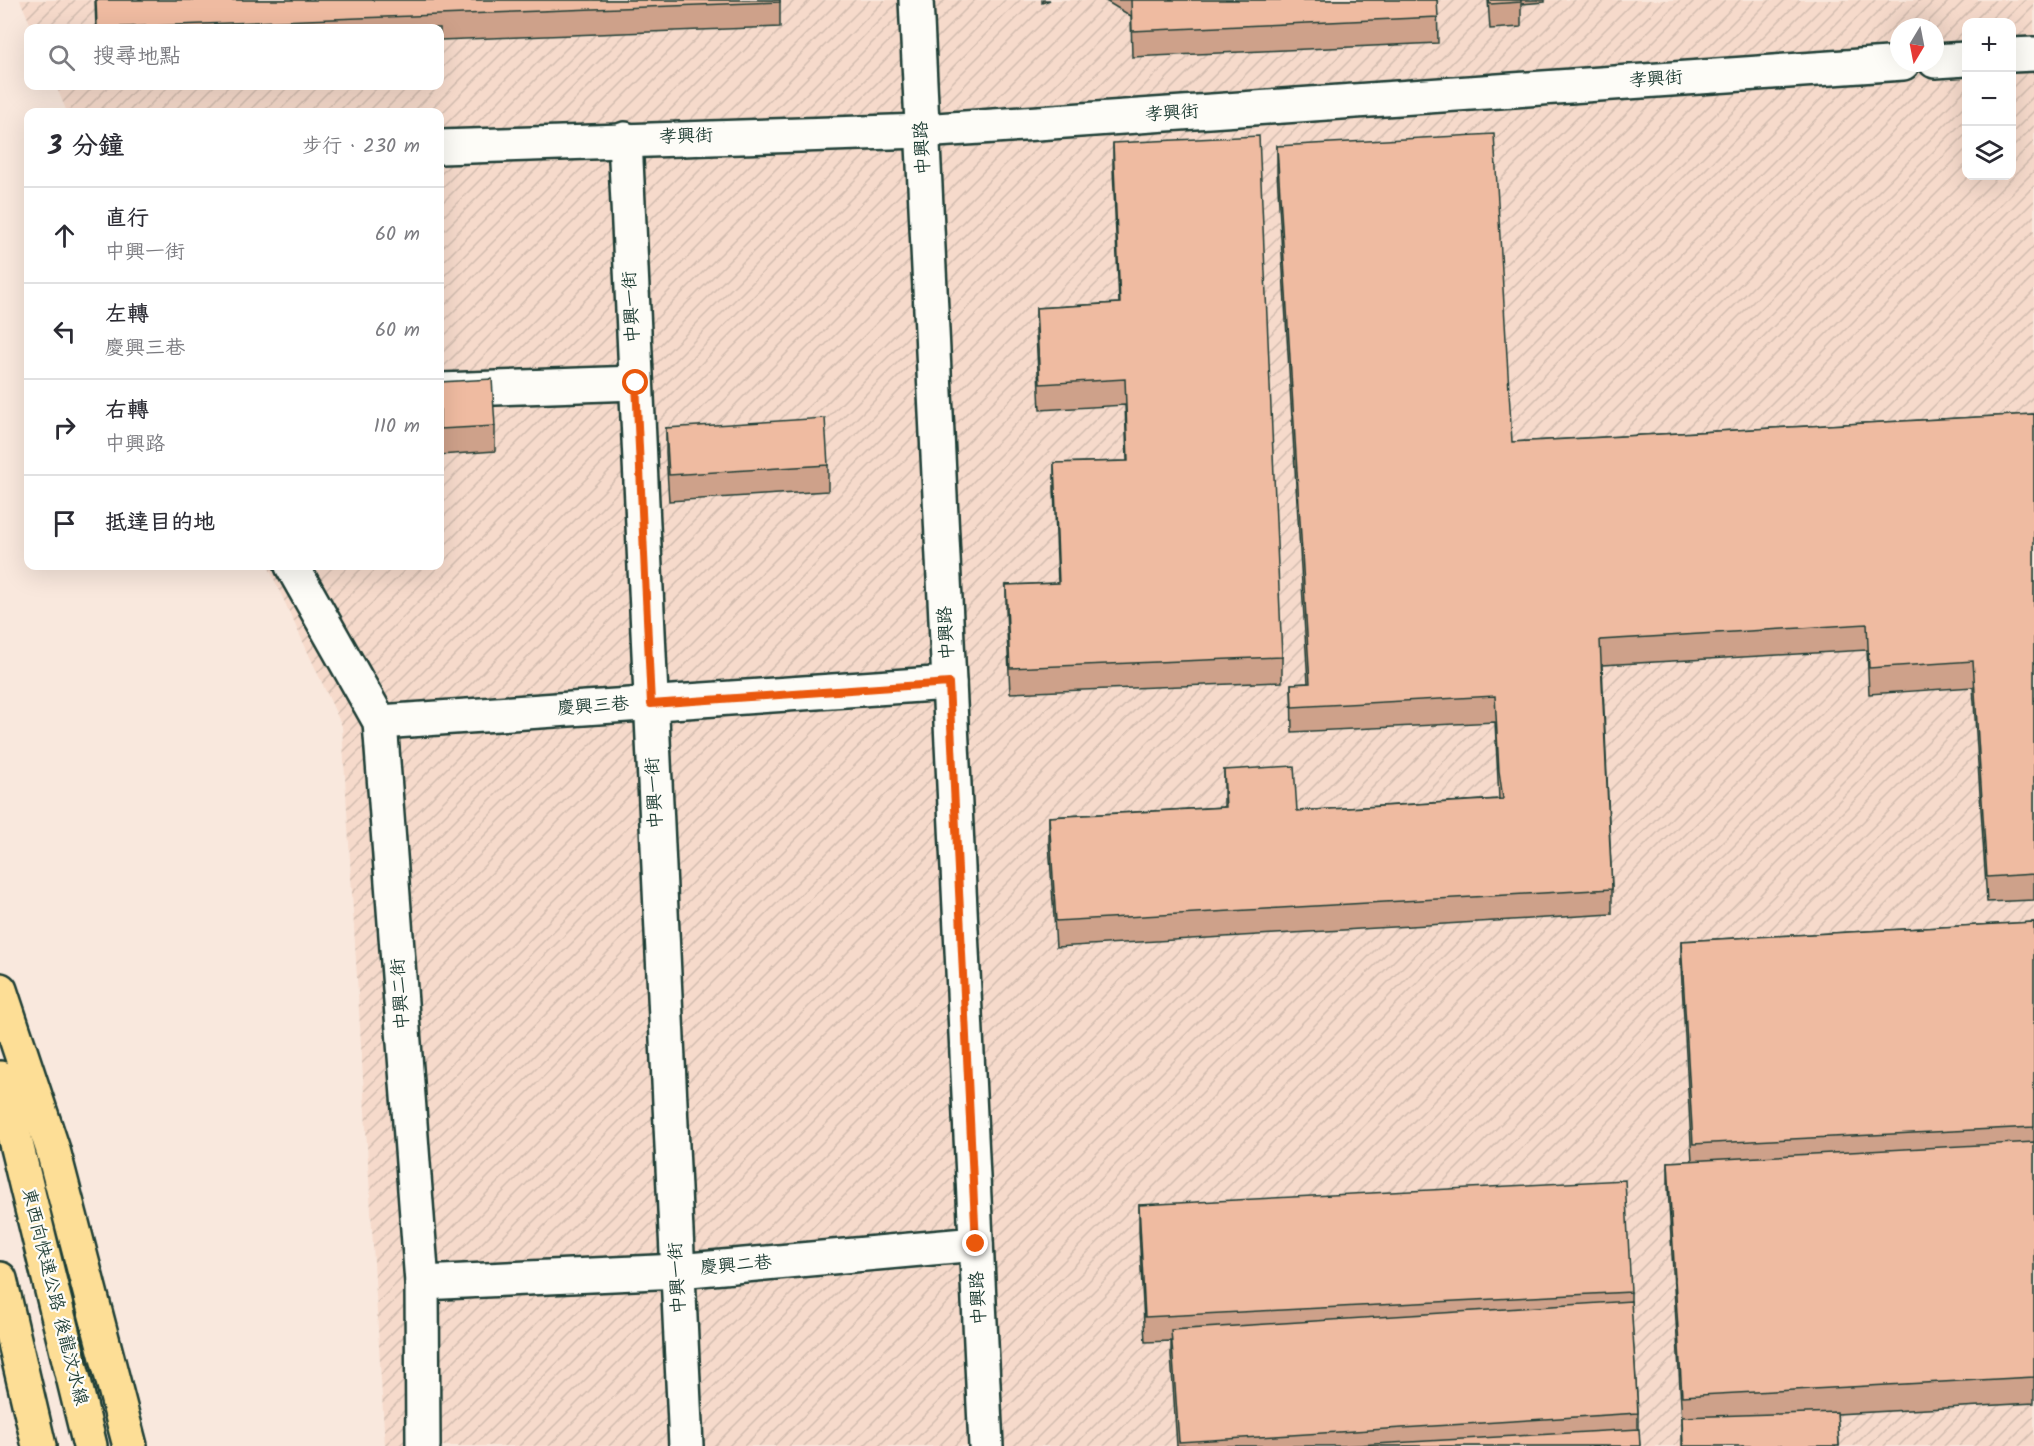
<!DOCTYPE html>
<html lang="zh-TW">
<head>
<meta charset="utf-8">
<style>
  :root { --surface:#fff; --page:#f2f2f3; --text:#2b2b33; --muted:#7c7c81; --line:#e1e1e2 }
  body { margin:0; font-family:Kalam,"LXGW WenKai TC",sans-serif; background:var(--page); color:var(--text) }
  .controls { position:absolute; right:18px; top:18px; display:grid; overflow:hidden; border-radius:12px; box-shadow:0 6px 24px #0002 }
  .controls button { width:54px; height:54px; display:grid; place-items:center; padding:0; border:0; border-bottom:2px solid var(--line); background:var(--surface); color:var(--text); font:30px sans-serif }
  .compass { position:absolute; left:1890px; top:18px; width:54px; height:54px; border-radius:50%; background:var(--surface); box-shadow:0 6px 24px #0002; rotate:190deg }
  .stop { position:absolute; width:18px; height:18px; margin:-14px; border:4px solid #ea580c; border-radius:50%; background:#fff }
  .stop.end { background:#ea580c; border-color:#fff; box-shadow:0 2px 6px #0008 }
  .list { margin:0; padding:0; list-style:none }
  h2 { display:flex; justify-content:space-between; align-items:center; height:78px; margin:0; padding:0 24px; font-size:26px }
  h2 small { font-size:20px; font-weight:400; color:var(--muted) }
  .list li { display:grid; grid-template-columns:39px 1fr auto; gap:18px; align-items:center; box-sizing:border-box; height:96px; padding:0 24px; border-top:2px solid var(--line) }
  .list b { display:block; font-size:22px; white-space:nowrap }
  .list p { margin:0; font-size:20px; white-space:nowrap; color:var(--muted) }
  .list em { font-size:20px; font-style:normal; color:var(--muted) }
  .icon { flex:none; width:33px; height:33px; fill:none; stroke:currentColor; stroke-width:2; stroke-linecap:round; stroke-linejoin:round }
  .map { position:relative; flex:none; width:2034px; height:1446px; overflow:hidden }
  .search { position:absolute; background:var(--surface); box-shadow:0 6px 24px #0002; left:24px; top:24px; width:420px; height:66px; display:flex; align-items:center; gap:15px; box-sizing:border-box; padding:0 21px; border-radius:12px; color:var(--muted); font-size:22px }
  .panel { position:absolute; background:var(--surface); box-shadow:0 6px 24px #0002; left:24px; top:108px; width:420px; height:462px; border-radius:12px }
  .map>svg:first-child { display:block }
</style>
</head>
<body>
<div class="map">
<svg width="2034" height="1446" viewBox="0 0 2034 1446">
  <defs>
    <pattern id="industrial-furrows" width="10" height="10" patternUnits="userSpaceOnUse" patternTransform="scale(1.5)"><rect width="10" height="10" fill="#f6dacb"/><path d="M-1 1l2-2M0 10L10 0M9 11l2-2" fill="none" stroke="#d2bcaf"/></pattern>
  </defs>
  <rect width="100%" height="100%" fill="#f9e8dd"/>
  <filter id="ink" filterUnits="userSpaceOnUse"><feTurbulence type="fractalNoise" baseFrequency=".0167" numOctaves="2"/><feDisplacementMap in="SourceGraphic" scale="12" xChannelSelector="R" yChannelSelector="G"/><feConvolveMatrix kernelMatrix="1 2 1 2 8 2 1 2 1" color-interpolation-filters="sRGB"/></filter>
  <g filter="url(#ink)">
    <path fill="url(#industrial-furrows)" fill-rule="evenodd" d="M20 0H2034V1446H385L342 726 268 566H440V112H67L56 86H440V28H32ZM1966 22H2012V176H1966ZM1899 27H1935V63H1899Z"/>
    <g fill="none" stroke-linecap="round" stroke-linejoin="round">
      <g stroke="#1f3d34" stroke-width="38">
        <g id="minor">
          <polyline points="916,0 986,1446"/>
          <polyline points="2012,55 2034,54"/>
          <polyline points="1935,61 1966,59"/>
          <polyline points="625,139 686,1446"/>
          <polyline points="440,147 922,131 1903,63"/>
          <polyline points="440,390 636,383"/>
          <polyline points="292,566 380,722 422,1283 423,1446"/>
          <polyline points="380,722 949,683"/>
          <polyline points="422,1283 678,1271 976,1244"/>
        </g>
      </g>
      <g stroke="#1f3d34" stroke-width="38">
        <g id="highway">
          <polyline points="0,990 53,1150 130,1446"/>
          <polyline points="0,1078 90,1446"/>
          <polyline points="0,1279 39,1446"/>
        </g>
      </g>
      <use href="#minor" stroke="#fdfcf7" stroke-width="33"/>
      <use href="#highway" stroke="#fdde96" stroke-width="33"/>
    </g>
    <g fill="#cea18a" stroke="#1f3d34" stroke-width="1.5">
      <polygon points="95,0 780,0 780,27 440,40 440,28 96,28"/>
      <polygon points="1104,0 1437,0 1438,43 1132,57 1131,16"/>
      <polygon points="1488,0 1545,0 1545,2 1521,4 1521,27 1490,29"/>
      <polygon points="1113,143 1282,657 1282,682 1010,693 1006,611 1006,585 1058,583 1054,489 1054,463 1127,461 1125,405 1040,410 1036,334 1036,308 1119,303 1113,169"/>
      <polygon points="1277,146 1512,442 2034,414 2034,900 1987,902 1973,687 1869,694 1867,650 1602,665 1612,889 1612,914 1056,947 1049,843 1049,817 1224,807 1224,770 1297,811 1499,799 1495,722 1292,732 1291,684 1308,683 1277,172"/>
      <polygon points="440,382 495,426 495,451 440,455"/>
      <polygon points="666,428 828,465 828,491 669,501 666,453"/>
      <polygon points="2034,922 2034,1403 1837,1414 1839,1446 1682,1446 1682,1421 1668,1188 1668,1162 1692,1161 1681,966 1681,941"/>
      <polygon points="1139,1205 1631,1292 1631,1308 1638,1413 1638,1429 1640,1446 1177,1446 1171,1355 1171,1341 1145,1342 1139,1231"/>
    </g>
    <polygon fill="#a78371" stroke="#1f3d34" stroke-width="1.5" points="1042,0 1050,0 1042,3"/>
    <g fill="#efbba1" stroke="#1f3d34" stroke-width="1.5">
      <polygon points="96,0 780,0 780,2 97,28"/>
      <polygon points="1131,0 1437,0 1438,17 1132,31"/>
      <polygon points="1489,0 1521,0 1521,2 1490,4"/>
      <polygon points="1494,134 1512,442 2034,414 2034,874 1987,877 1973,661 1869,668 1867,624 1600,640 1612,889 1056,921 1049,817 1226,807 1224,770 1294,766 1297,811 1503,799 1499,771 1495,696 1292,707 1291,684 1310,683 1277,146"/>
      <polygon points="1259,136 1282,657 1010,668 1006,585 1059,583 1054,463 1128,461 1125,379 1040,384 1036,308 1120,303 1113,143"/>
      <polygon points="492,379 495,426 440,429 440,382"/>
      <polygon points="825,418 828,465 669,475 666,428"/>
      <polygon points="2034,922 2034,1127 1693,1144 1681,941"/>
      <polygon points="2034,1142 2034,1377 1682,1396 1668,1162"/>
      <polygon points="1625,1180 1631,1292 1145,1317 1139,1205"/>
      <polygon points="1631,1301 1638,1413 1179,1442 1171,1330"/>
      <polygon points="1837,1412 1839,1446 1683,1446 1682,1417"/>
      <polygon points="1639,1429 1640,1446 1339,1446"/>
    </g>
  </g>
  <g fill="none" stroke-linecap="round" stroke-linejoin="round" filter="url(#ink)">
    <polyline stroke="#ea580c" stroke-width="8" points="636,383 651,704 949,683 976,1244"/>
  </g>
  <g text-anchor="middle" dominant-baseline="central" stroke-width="4.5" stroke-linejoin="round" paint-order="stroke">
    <g font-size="18" fill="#1f3d34" stroke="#fdfcf7">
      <text transform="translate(1656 80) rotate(-4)">孝興街</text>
      <text transform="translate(1172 114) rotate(-4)">孝興街</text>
      <text transform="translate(686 137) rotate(-2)">孝興街</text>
      <text transform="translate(923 148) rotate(-93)">中興路</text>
      <text transform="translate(632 307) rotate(-93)">中興一街</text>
      <text transform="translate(947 633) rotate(-93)">中興路</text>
      <text transform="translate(593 707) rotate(-4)">慶興三巷</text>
      <text transform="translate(655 793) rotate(-93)">中興一街</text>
      <text transform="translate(401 994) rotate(-94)">中興二街</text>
      <text transform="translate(736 1266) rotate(-5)">慶興二巷</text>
      <text transform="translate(678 1278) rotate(-93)">中興一街</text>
      <text transform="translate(54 1297) rotate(76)">東西向快速公路 後龍汶水線</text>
      <text transform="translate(979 1298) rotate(-93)">中興路</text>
    </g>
  </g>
</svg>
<div class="controls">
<button>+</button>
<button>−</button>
<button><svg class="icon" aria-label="layers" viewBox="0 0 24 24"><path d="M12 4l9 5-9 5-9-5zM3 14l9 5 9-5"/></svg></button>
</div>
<svg class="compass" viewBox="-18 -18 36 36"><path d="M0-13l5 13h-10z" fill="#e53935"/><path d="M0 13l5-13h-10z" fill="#7c7c81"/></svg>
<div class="stop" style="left:636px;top:383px"></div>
<div class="stop end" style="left:976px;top:1244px"></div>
<div class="search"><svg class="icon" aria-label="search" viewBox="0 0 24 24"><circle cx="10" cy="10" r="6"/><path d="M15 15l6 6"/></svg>搜尋地點</div>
<section class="panel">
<h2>3 分鐘<small>步行 · 230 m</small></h2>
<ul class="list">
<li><svg class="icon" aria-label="ahead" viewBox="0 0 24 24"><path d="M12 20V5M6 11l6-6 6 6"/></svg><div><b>直行</b><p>中興一街</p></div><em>60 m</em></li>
<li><svg class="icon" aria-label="left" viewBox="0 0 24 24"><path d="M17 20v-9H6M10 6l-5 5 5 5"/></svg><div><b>左轉</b><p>慶興三巷</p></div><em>60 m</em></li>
<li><svg class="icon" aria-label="right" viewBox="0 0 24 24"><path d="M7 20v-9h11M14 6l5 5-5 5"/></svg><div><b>右轉</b><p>中興路</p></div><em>110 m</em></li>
<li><svg class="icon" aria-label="arrive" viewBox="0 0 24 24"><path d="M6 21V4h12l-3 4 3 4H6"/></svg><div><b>抵達目的地</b></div></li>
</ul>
</section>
</div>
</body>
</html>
